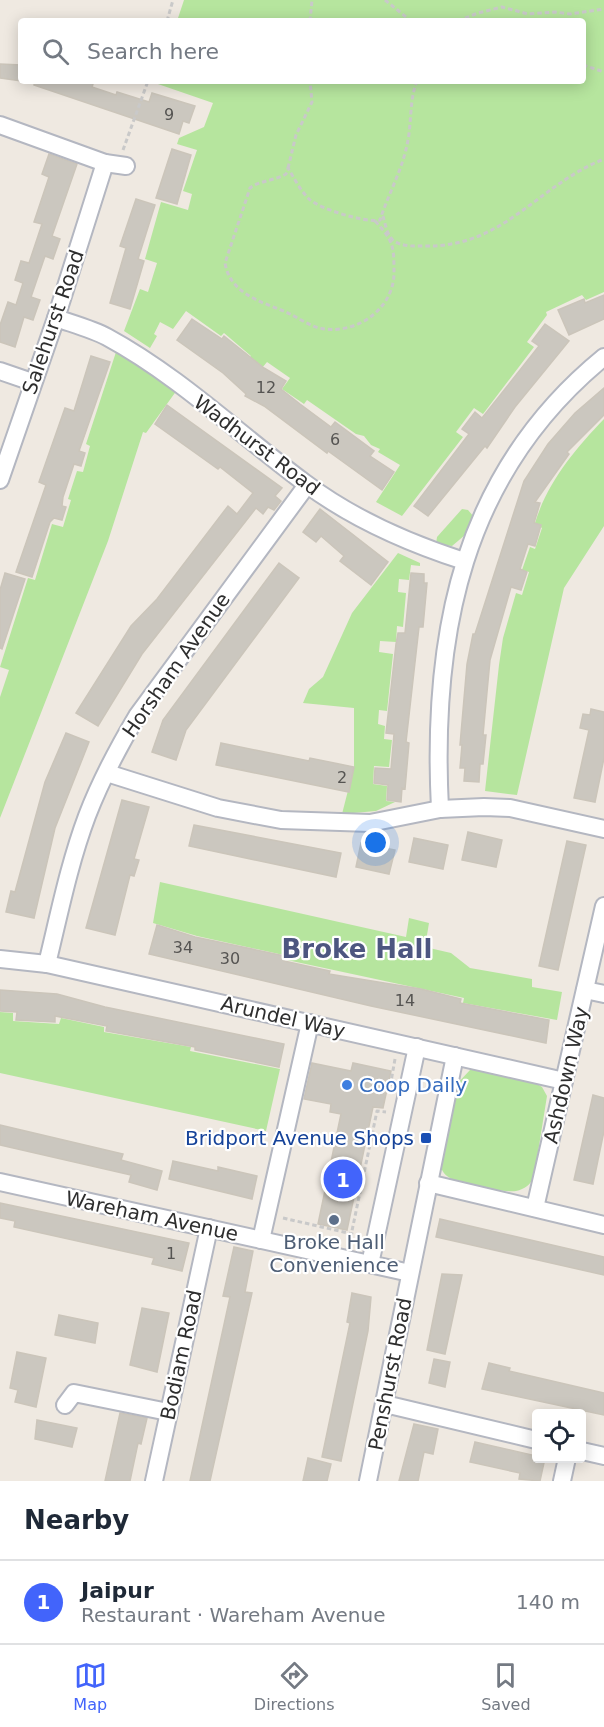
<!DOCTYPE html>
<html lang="en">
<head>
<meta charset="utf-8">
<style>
  :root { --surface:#fff; --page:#f6f6f7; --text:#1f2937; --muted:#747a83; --line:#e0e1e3; --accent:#4264fb }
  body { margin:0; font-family:"DejaVu Sans",sans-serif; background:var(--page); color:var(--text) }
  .controls { position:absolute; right:18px; bottom:18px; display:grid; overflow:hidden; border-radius:6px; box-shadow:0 3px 15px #0003 }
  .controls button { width:54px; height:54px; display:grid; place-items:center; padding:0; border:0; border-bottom:2px solid var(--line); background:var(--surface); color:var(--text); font:30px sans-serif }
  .you { position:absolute; left:376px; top:843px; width:21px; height:21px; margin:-15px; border:4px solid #fff; border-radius:50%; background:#1a73e8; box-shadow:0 0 0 9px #1a73e833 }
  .badge { display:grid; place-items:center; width:39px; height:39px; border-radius:50%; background:var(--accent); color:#fff; font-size:20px; font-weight:700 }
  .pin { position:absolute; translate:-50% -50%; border:3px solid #fff; box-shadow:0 2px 6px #0006 }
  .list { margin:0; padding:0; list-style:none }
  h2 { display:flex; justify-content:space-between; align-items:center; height:78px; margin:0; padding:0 24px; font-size:26px }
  h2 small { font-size:20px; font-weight:400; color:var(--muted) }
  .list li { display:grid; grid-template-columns:39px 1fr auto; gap:18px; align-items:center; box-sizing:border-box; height:84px; padding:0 24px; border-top:2px solid var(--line) }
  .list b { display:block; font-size:22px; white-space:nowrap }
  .list p { margin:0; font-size:20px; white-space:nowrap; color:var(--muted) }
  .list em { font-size:20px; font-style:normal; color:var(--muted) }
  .icon { flex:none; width:33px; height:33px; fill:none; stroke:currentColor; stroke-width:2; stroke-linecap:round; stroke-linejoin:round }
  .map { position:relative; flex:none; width:604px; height:1481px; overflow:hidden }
  .search { position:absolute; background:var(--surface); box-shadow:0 3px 15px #0003; left:18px; right:18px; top:18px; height:66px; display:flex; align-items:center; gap:15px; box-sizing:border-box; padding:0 21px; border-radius:6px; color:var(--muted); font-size:22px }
  .sheet { height:162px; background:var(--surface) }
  nav { display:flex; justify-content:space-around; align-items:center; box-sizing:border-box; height:84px; border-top:2px solid var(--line); background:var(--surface); font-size:16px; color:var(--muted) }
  nav a { display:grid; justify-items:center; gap:3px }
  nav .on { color:var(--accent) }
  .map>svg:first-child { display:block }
</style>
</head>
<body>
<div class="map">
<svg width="604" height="1481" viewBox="0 0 604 1481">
  <rect width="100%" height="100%" fill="#efe9e1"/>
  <g fill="#b6e59e">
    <polygon points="184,0 604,0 604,292 586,300 582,295 546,312 547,315 527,342 534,347 483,414 474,408 456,432 463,437 402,516 376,502 400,465 378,452 380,449 371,445 364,436 356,434 307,400 304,404 282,389 290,378 267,362 262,368 250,358 251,356 224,333 221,336 186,311 173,329 160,322 154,334 157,336 150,348 124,331 140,289 148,292 157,263 145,259 161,202 188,210 192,194 183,191 197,150 177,144 179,138 204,127 213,103 155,83 156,81 583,81 583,21 177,21"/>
    <polygon points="116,352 177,390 146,433 143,432 108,541 0,818 0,697 9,670 0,667 28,578 35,580 52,524 63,527 71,500 68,499 77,471 83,472 90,446 86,444"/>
    <path d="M604 419V526L564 588 517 795 485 791 499 665 503 638 516 593 522 595 529 572 522 570 530 547 535 549 542 528 535 523C547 483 575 449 604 419Z"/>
    <polygon points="462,509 468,510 474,517 465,535 452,546 436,544 437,537"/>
    <polygon points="398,553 420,563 420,566 411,565 409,580 399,579 398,592 406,593 403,627 397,626 396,642 380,641 379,652 393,654 387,711 379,710 378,724 385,726 384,739 392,740 389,767 374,766 373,784 387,786 386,801 395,802 376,811 342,814 354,767 354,708 303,703 309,689 323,677 352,613"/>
    <polygon points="160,882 406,937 409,918 429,923 425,947 451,953 470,968 532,979 532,987 562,992 557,1020 463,1003 464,998 287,960 288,956 197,936 153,923"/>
    <polygon points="0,1012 13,1013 13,1021 59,1024 61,1018 104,1027 104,1032 191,1047 190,1051 280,1069 266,1131 0,1073"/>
    <path d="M479 1069 534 1082 542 1087 547 1096 534 1177C530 1185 525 1189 516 1191 505 1193 456 1184 447 1176 442 1172 440 1166 439 1160L456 1085 470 1070Z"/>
  </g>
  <g fill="#cbc7bf" stroke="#cbc5ba" stroke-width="1.5">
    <polygon points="0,64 21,65 21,81 0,78"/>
    <polygon points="35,81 94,81 92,87 116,95 117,92 149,102 152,93 195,106 189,123 183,121 179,134 34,85"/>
    <polygon points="172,149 191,155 177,204 156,198"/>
    <polygon points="49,154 77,164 52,236 60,239 53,259 45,256 31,297 40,300 33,320 24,317 15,347 0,342 0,325 8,302 16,305 23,283 15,280 21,261 29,263 42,224 34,222 49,177 42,174"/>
    <polygon points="136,199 155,205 138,259 144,261 130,309 110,303 126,248 120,246"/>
    <polygon points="604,295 604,319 569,335 558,310 584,299 585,303"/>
    <polygon points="192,319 222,339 224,336 264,368 286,381 281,389 300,404 331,427 335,422 374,451 370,456 394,472 382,490 328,451 327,453 264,406 245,396 246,394 223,373 177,340"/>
    <polygon points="545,324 569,341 515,407 487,448 485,446 428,516 414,506 469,434 462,429 475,412 482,418 539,346 532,341"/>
    <polygon points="91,356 110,362 79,451 85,453 81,466 74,464 63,497 62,506 66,507 62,520 54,518 50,522 32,577 16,572 46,485 39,482 65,408 74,411"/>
    <polygon points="604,388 604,415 567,452 569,454 535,502 540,503 534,523 541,525 535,546 528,544 520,569 527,572 521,590 511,587 490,660 483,735 486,735 483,764 480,764 479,782 464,781 465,768 460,768 462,745 460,745 467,664 473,634 475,634 524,481 548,444 575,413"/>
    <polygon points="167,405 282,488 275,496 281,501 274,510 268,507 263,514 256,508 142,654 98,726 76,713 131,626 157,599 228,506 237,514 253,493 220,467 218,469 155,424"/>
    <polygon points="320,509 388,562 371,585 340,561 344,556 321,536 316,542 303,532"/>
    <polygon points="279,563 299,578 186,730 176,760 152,752 163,720"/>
    <polygon points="5,573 25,579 2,649 0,648 0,590"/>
    <polygon points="411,573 424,574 424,583 427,583 423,627 419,627 406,742 409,743 405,789 402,788 401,802 387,800 388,785 374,783 375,768 391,769 394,734 386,733 396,644 398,633 405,633"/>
    <polygon points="591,709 604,712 604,758 595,802 574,798 589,730 580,728 583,714 590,715"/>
    <polygon points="66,733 89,742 55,828 34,918 6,912 11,891 15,892 45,782"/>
    <polygon points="221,743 309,761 310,758 354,767 349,792 216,765"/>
    <polygon points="122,800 149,807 134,859 139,860 134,876 130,875 115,935 86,928"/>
    <polygon points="194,825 341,853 336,877 189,846"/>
    <polygon points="468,832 502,840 496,867 462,860"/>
    <polygon points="414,838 448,845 443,869 409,862"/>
    <polygon points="567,841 586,845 558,970 539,966"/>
    <polygon points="361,843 395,850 389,874 356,867"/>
    <polygon points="157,925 195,937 285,956 284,961 330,971 329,974 421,989 461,999 460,1003 549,1020 546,1043 371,1006 149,954"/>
    <polygon points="0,990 57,994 105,1007 284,1044 279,1067 195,1050 195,1047 106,1031 107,1026 55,1016 55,1022 16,1020 17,1012 0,1011"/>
    <polygon points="312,1063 351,1071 353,1063 391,1071 383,1108 373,1107 347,1230 318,1224 341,1114 330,1112 331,1104 304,1099"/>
    <polygon points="593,1095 604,1098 604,1131 593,1184 574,1180"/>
    <polygon points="0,1125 123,1154 121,1160 162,1171 157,1190 129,1182 131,1175 0,1145"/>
    <polygon points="173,1161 218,1171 218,1167 257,1176 252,1199 169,1179"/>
    <polygon points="0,1203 189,1243 182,1271 152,1264 154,1258 14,1227 15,1221 0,1218"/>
    <polygon points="440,1219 604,1257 604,1275 436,1237"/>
    <polygon points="234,1247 253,1251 245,1292 252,1293 210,1481 190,1481 230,1297 223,1296"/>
    <polygon points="442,1274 462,1275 445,1354 427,1350"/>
    <polygon points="352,1293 371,1297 368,1331 341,1461 322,1457 350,1323 347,1322"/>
    <polygon points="142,1308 169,1313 157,1372 130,1365"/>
    <polygon points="59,1315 98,1323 95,1343 55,1335"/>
    <polygon points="17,1352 46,1358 36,1407 15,1402 18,1390 10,1388"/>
    <polygon points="434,1359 450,1362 445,1387 429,1383"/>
    <polygon points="489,1363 510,1368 509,1371 604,1393 604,1415 482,1389"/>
    <polygon points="120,1413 147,1418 141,1444 138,1443 130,1481 105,1481"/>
    <polygon points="37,1420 77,1428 72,1447 35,1439"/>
    <polygon points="414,1424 438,1429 433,1454 424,1452 418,1481 399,1481"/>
    <polygon points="475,1442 545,1458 540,1481 519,1479 520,1473 470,1462"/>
    <polygon points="308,1458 331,1464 327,1481 303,1481"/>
  </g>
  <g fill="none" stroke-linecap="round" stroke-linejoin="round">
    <g stroke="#b4b7c1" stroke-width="20">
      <g id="minor">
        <polyline points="0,125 105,163 126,166"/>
        <path d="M56 318C73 324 92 329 107 337 179 376 240 435 305 483 353 519 408 543 464 561"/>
        <polyline points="0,371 32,382"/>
        <polyline points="0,480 56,318 105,163"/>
        <polyline points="107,773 218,808 281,820 370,823 440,809 484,807 510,808 604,829"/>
        <path d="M440 809C431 634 462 473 604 357"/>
        <polyline points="0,959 47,964 564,1081"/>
        <path d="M47 964C59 915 69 864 87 816 100 782 118 748 137 716L307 485"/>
        <polyline points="585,990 604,994"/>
        <polyline points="0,1182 410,1273"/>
        <polyline points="428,1183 604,1225"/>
        <polyline points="535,1208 604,906"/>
        <polyline points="261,1240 310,1023"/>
        <polyline points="370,1264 417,1047"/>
        <polyline points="385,1404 536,1440"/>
        <polyline points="65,1405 74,1393 168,1412"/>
        <polyline points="582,1451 604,1456"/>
        <polyline points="154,1481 209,1228"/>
        <polyline points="368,1481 455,1056"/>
        <polyline points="562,1481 567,1458"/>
      </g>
    </g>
    <g stroke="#c9c9c9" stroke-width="3" stroke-dasharray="4.5 3" stroke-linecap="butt">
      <polyline points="385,0 411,21"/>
      <polyline points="167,21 173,0"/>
      <polyline points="310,21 312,0"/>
      <polyline points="458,21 478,13 502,7 528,14 555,12 570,14 604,9"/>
      <polyline points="583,65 604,72"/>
      <polyline points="123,150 148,81"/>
      <polyline points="288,168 296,135 312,102 310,81"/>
      <path d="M383 216C385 223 387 236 394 241 403 247 414 246 425 246 505 247 536 186 604 159"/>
      <path d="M375 221C394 241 394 247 394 274 393 310 355 336 319 328 308 325 297 317 286 312 262 302 230 294 225 263L250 188C261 180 274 181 286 174L288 168C294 178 300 190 309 199 320 209 365 223 380 220 388 195 402 170 407 145 412 124 409 100 417 81"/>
      <polyline points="389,1093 395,1059"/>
      <polyline points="283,1218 361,1236"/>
      <polyline points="349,1245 377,1111 386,1112"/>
    </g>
    <use href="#minor" stroke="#fff" stroke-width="16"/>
  </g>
  <circle fill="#3f7fe0" stroke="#fff" stroke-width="2" cx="347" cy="1085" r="6"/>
  <rect fill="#1a4fb4" stroke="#fff" stroke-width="2" x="420" y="1132" width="12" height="12" rx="3"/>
  <circle fill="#5c6f8a" stroke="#fff" stroke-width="2" cx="334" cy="1220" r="6"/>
  <g text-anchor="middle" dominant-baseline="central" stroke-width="4.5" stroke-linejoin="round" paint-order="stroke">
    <g font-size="16" fill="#555452">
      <text x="169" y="114">9</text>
      <text x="266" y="387">12</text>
      <text x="335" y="439">6</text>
      <text x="342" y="777">2</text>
      <text x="183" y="947">34</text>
      <text x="230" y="958">30</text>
      <text x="405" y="1000">14</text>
      <text x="171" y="1253">1</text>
    </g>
    <g font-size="20" fill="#2e2e2e" stroke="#fff">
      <text transform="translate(53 322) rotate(-71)">Salehurst Road</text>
      <text transform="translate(257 445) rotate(37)">Wadhurst Road</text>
      <text transform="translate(176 665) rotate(-55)">Horsham Avenue</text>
      <text transform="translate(283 1017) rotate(13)">Arundel Way</text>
      <text transform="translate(566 1075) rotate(-77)">Ashdown Way</text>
      <text transform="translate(152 1216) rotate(12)">Wareham Avenue</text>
      <text transform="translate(181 1355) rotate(-78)">Bodiam Road</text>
      <text transform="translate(390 1374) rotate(-79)">Penshurst Road</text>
    </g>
    <g font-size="20" fill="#366cbe" stroke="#fff" text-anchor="start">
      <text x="359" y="1085">Coop Daily</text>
    </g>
    <g font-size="20" fill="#164399" stroke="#fff" text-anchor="end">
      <text x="414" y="1138">Bridport Avenue Shops</text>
    </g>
    <g font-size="20" fill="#4e5e75" stroke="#fff">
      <text x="334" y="1242">Broke Hall<tspan x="334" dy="23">Convenience</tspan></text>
    </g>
    <g font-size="26" font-weight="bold" fill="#4d5680" stroke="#fff">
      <text x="357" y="949">Broke Hall</text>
    </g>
  </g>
</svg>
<div class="controls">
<button><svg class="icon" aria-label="locate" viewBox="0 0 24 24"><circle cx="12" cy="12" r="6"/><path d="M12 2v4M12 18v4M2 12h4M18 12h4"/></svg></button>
</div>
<div class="you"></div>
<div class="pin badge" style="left:343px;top:1179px">1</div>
<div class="search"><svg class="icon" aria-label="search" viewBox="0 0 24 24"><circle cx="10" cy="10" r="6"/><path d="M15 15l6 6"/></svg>Search here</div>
</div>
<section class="sheet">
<h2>Nearby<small></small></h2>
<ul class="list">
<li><span class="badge">1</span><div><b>Jaipur</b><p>Restaurant · Wareham Avenue</p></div><em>140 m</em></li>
</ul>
</section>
<nav>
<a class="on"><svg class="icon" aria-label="map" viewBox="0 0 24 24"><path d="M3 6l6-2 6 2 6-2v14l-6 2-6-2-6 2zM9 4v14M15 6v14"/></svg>Map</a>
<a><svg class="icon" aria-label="directions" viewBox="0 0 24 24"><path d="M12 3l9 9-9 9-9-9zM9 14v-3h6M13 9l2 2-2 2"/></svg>Directions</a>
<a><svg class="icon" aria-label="saved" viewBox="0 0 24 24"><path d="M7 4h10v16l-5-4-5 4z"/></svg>Saved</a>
</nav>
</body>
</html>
